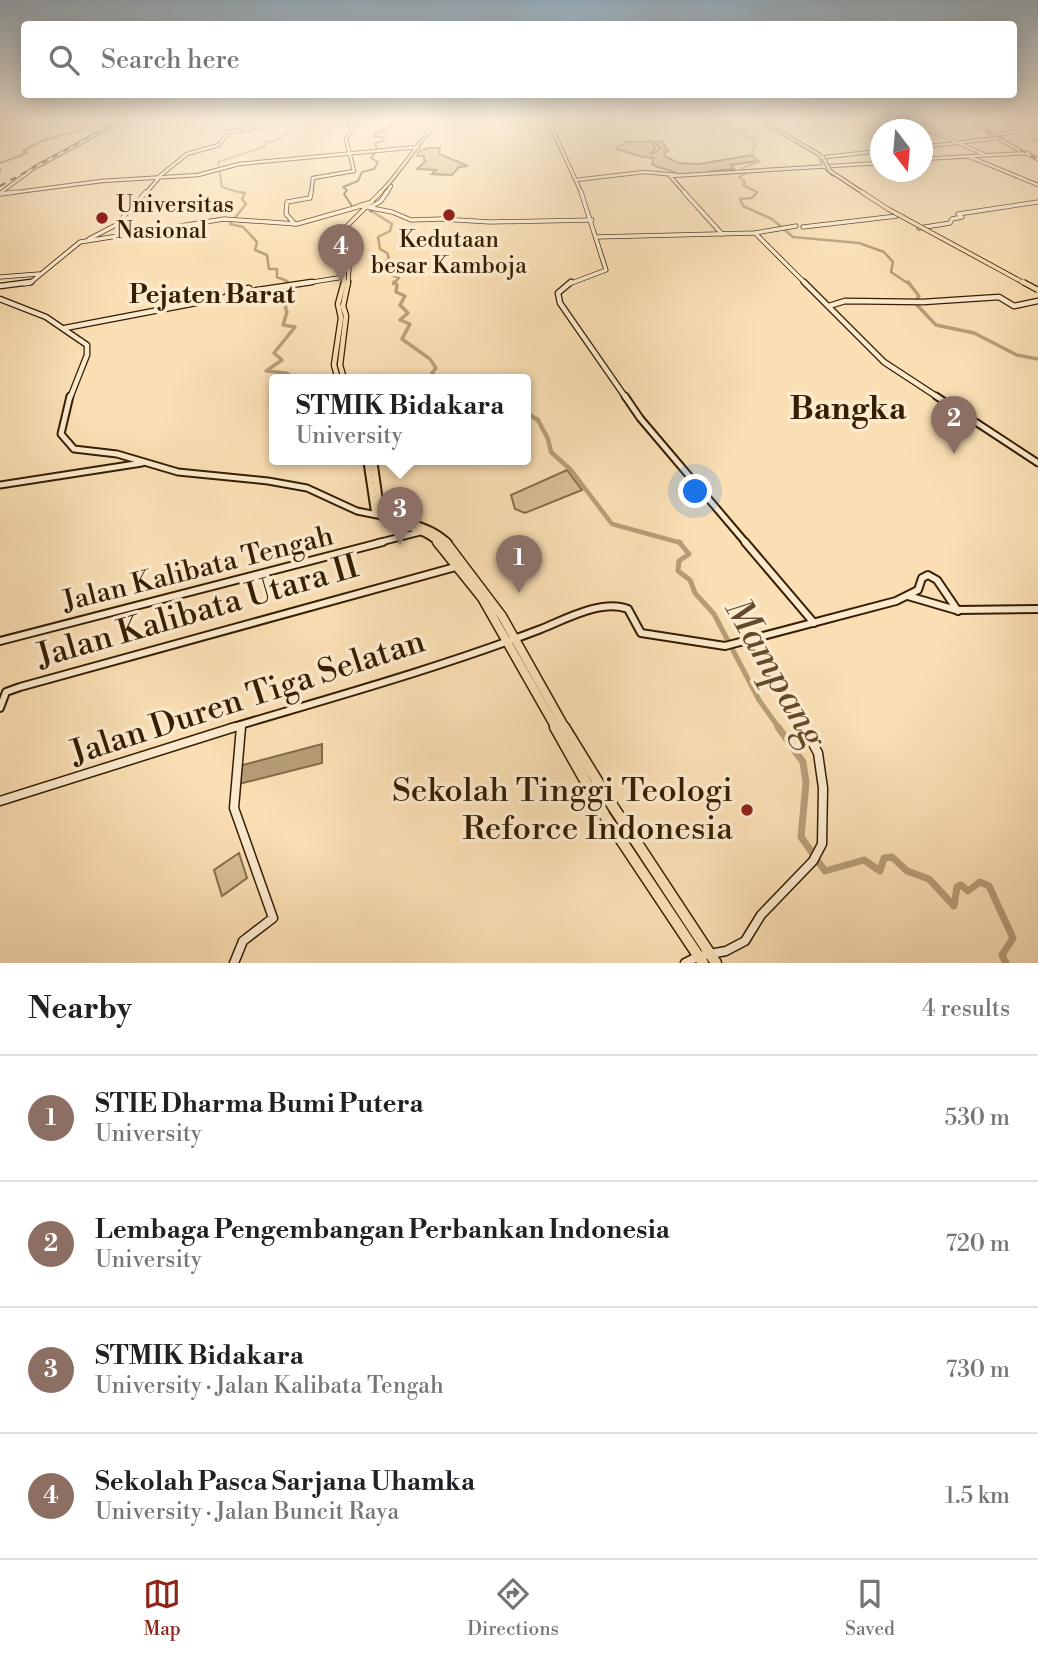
<!DOCTYPE html>
<html lang="en">
<head>
<meta charset="utf-8">
<style>
  :root { --surface:#fff; --page:#f6f6f6; --text:#202124; --muted:#757577; --line:#e0e0e0; --accent:#8f2418 }
  body { margin:0; font-family:"Libre Bodoni",serif; background:var(--page); color:var(--text) }
  .compass { position:absolute; left:870px; top:119px; width:63px; height:63px; border-radius:50%; background:var(--surface); box-shadow:0 4px 18px #0003; rotate:164deg }
  .you { position:absolute; left:696px; top:492px; width:24px; height:24px; margin:-18px; border:5px solid #fff; border-radius:50%; background:#1a73e8; box-shadow:0 0 0 10px #1a73e833 }
  .badge { display:grid; place-items:center; width:46px; height:46px; border-radius:50%; background:var(--accent); color:#fff; font-size:23px; font-weight:700 }
  .pin { position:absolute; translate:-50% -58px; filter:drop-shadow(0 2px 4px #0008) }
  .pin::after { content:''; position:absolute; top:37px; width:24px; height:21px; background:inherit; clip-path:polygon(0 0,100% 0,50% 100%) }
  .popup { position:absolute; left:269px; top:374px; width:262px; height:91px; box-sizing:border-box; display:grid; place-content:center; border-radius:7px; background:var(--surface); filter:drop-shadow(0 2px 5px #0005); font-size:23px; white-space:nowrap; color:var(--muted) }
  .popup b { font-size:26px; color:var(--text) }
  .popup::after { content:''; position:absolute; left:50%; top:100%; margin-left:-14px; border:14px solid transparent; border-top-color:var(--surface) }
  .list { margin:0; padding:0; list-style:none }
  h2 { display:flex; justify-content:space-between; align-items:center; height:91px; margin:0; padding:0 28px; font-size:30px }
  h2 small { font-size:23px; font-weight:400; color:var(--muted) }
  .list li { display:grid; grid-template-columns:46px 1fr auto; gap:21px; align-items:center; box-sizing:border-box; height:126px; padding:0 28px; border-top:2px solid var(--line) }
  .list b { display:block; font-size:26px; white-space:nowrap }
  .list p { margin:0; font-size:23px; white-space:nowrap; color:var(--muted) }
  .list em { font-size:23px; font-style:normal; color:var(--muted) }
  .icon { flex:none; width:38px; height:38px; fill:none; stroke:currentColor; stroke-width:2; stroke-linecap:round; stroke-linejoin:round }
  .map { position:relative; flex:none; width:1038px; height:963px; overflow:hidden }
  .search { position:absolute; background:var(--surface); box-shadow:0 4px 18px #0003; left:21px; right:21px; top:21px; height:77px; display:flex; align-items:center; gap:18px; box-sizing:border-box; padding:0 24px; border-radius:7px; color:var(--muted); font-size:26px }
  .sheet { height:595px; background:var(--surface) }
  nav { display:flex; justify-content:space-around; align-items:center; box-sizing:border-box; height:98px; border-top:2px solid var(--line); background:var(--surface); font-size:19px; color:var(--muted) }
  nav a { display:grid; justify-items:center; gap:4px }
  nav .on { color:var(--accent) }
  .map>svg:first-child { display:block }
</style>
</head>
<body>
<div class="map">
<svg width="1038" height="963" viewBox="0 0 1038 963">
  <rect width="100%" height="100%" fill="#fadfb4"/>
  <filter id="stains"><feTurbulence type="fractalNoise" baseFrequency=".00286" numOctaves="4"/><feColorMatrix values="0 0 0 0 .2 0 0 0 0 .09 0 0 0 0 .02 0 0 0 .5 -.17"/></filter>
  <radialGradient id="worn" r=".72"><stop offset=".6" stop-color="#630" stop-opacity="0"/><stop offset="1" stop-color="#630" stop-opacity=".3"/></radialGradient>
  <g fill="#d9be95" stroke="#886e4a" stroke-width="2">
    <path d="M652 141 655 148 651 153 652 154 660 149 655 142 662 141 668 151 665 152 664 156 678 163 699 164 752 155 758 161 731 165 734 169 712 171 715 173 678 175C669 168 659 169 652 164L654 158C635 158 632 152 616 149L626 142Z"/>
    <polygon points="429,148 440,148 439,154 468,166 459,167 452,175 432,174 436,170 417,169 426,161 424,160 424,156 417,156 419,151"/>
    <polygon points="567,470 582,490 525,513 515,509 511,495"/>
    <polygon points="239,853 247,878 222,896 214,870"/>
  </g>
  <polygon fill="#b79d77" stroke="#836a47" stroke-width="2" points="322,744 322,763 239,784 239,766"/>
  <g fill="none" stroke-linecap="round" stroke-linejoin="round">
    <g stroke="#836a47" stroke-width="2">
      <polyline points="377,150 375,143 384,141 382,137 374,136 375,134 399,122"/>
      <polyline points="0,163 27,153 23,151 42,141 106,122"/>
      <polyline points="0,169 0,172"/>
      <polyline points="352,206 344,194 347,190 343,187 358,181 362,172 374,169 378,162 371,158 375,153"/>
      <polyline points="370,211 373,212"/>
    </g>
    <g stroke="#b79d77" stroke-width="2">
      <polyline points="716,122 752,139 756,144 751,153 759,162 742,168 745,174 739,177 745,182 743,185 757,192 756,194"/>
      <polyline points="273,141 288,134"/>
      <polyline points="1031,142 1038,139"/>
      <polyline points="245,194 222,187 218,162 264,147 265,142 272,141"/>
    </g>
    <g stroke="#b79d77" stroke-width="2.5">
      <polyline points="241,192 245,193 242,199 246,204 230,224 243,227 257,242 255,250 267,255 269,269 277,269 277,277 287,281 286,284"/>
      <polyline points="757,192 752,198 740,199 743,206 772,219 793,237 859,243 884,252 893,262 891,272 909,284"/>
      <polyline points="373,212 392,224 390,231 378,237 380,249 387,253 389,258 382,265 388,268 390,274 399,278 393,284"/>
    </g>
    <g stroke="#b79d77" stroke-width="3.5">
      <polyline points="287,282 285,286 292,293 292,301 285,306 287,312 283,325 295,327 274,353 282,360 266,371 286,373 297,379"/>
      <polyline points="394,282 397,285 396,292 405,296 400,305 408,313 400,320 410,324 402,339 430,359 436,368 432,373 439,379"/>
      <polyline points="908,282 919,296 915,303 936,325 974,333 1017,355 1038,359"/>
    </g>
    <polyline stroke="#b79d77" stroke-width="4.5" points="526,413 538,420 548,439 551,452 571,470 612,524 681,543"/>
    <polyline stroke="#b79d77" stroke-width="5" points="679,542 689,554 679,561 678,571 690,580 695,593 714,614 759,700 779,728"/>
    <polyline stroke="#b79d77" stroke-width="7" points="778,727 803,762 806,783 801,837 825,871 864,860 880,871 884,858 892,857 907,871 929,879 954,906 957,887 961,885 968,891 980,882 989,886 1013,938 1002,955 1006,963"/>
    <polyline stroke="#d3b890" stroke-width="2.5" stroke-dasharray="2.5 1" stroke-linecap="butt" points="1002,139 1023,151"/>
    <polyline stroke="#d3b890" stroke-width="2.5" stroke-dasharray="2.5 2" stroke-linecap="butt" points="1002,139 1021,150"/>
    <g stroke="#361e00" stroke-width="4.5">
      <g id="secondary-far5">
        <polyline points="549,122 582,194"/>
        <polyline points="912,122 983,154"/>
        <polyline points="996,135 1020,131 1005,122"/>
        <polyline points="999,139 1021,151"/>
        <polyline points="922,147 999,138"/>
        <polyline points="825,157 880,151"/>
        <polyline points="970,157 1038,185"/>
        <polyline points="922,159 1028,153"/>
        <polyline points="156,179 187,154 219,145 228,132 259,127 260,122"/>
        <polyline points="576,180 644,172 677,175"/>
        <polyline points="2,194 102,181 198,175 239,164 418,147"/>
        <polyline points="145,194 158,179"/>
        <polyline points="311,194 313,178 354,171 346,139 352,129 350,122"/>
        <polyline points="386,194 391,186"/>
        <polyline points="686,194 670,176 880,163"/>
      </g>
    </g>
    <g stroke="#361e00" stroke-width="5">
      <g id="secondary-far4">
        <polyline points="684,192 722,234"/>
        <polyline points="0,194 16,192"/>
        <polyline points="371,207 381,201 387,192"/>
        <polyline points="441,219 490,222 592,220"/>
        <polyline points="295,224 286,214 287,202 310,198 311,192"/>
        <polyline points="803,227 897,216"/>
        <polyline points="919,228 950,223 952,219 962,217 958,214 1038,202"/>
        <polyline points="755,233 806,284"/>
        <polyline points="596,237 755,233 796,226"/>
        <polyline points="89,239 116,225 146,192"/>
        <polyline points="0,277 39,274"/>
        <polyline points="24,284 30,283 80,242 224,219 297,224 361,206 392,212 411,220 442,219"/>
        <polyline points="300,284 344,277"/>
        <polyline points="569,284 606,270 581,192"/>
      </g>
    </g>
    <g stroke="#361e00" stroke-width="7">
      <g id="secondary-far3">
        <polyline points="571,282 558,293 560,303 626,398"/>
        <polyline points="804,282 884,362 939,398"/>
        <polyline points="0,286 31,282"/>
        <polyline points="0,299 46,317 87,345 87,355 70,398"/>
        <polyline points="829,306 845,301 923,302 999,297 1014,306 1038,301"/>
        <polyline points="65,328 227,297 229,291 249,288 251,291 312,282"/>
      </g>
    </g>
    <g stroke="#361e00" stroke-width="9">
      <g id="secondary-far2">
        <polyline points="70,396 61,434 74,449 117,454 178,472 268,481 307,488 357,511 377,515"/>
        <polyline points="625,396 640,418 746,543"/>
        <polyline points="936,396 1038,463"/>
        <polyline points="0,485 142,463"/>
        <polyline points="377,543 424,531"/>
      </g>
    </g>
    <g stroke="#361e00" stroke-width="10">
      <g id="secondary-far1">
        <polyline points="745,542 814,623"/>
        <polyline points="908,596 956,610 1038,609"/>
        <polyline points="0,641 383,542"/>
        <polyline points="747,641 793,706 805,728"/>
        <polyline points="0,708 6,692 20,687 459,566"/>
        <path d="M230 728C334 697 439 668 541 629 566 619 602 599 628 609L641 633 725 646 896 601 918 590 922 578 928 575 937 580 958 611"/>
        <polyline points="241,728 241,725"/>
      </g>
    </g>
    <g stroke="#361e00" stroke-width="11">
      <g id="secondary">
        <polyline points="0,801 235,727"/>
        <polyline points="234,963 243,941 273,918 234,808 241,727"/>
        <polyline points="685,963 699,956 726,951 745,941 761,915 813,861 822,844 823,788 818,753 804,727"/>
      </g>
    </g>
    <g stroke="#361e00" stroke-width="4.5">
      <g id="primary-far5">
        <polyline points="764,122 820,155 825,167 833,174"/>
        <polyline points="974,122 1000,139"/>
        <polyline points="1019,150 1038,159"/>
        <polyline points="0,193 34,168 119,122"/>
        <path d="M379 194C401 172 416 145 437 122"/>
      </g>
    </g>
    <g stroke="#361e00" stroke-width="5">
      <g id="primary-far4">
        <polyline points="358,206 372,202"/>
        <polyline points="346,244 350,253 348,284"/>
        <polyline points="344,284 345,254 340,238 343,230 381,192"/>
      </g>
    </g>
    <g stroke="#361e00" stroke-width="7">
      <g id="primary-far3">
        <polyline points="338,379 334,365 341,318 338,304 344,282"/>
        <polyline points="344,379 340,365 346,316 343,306 348,282"/>
      </g>
    </g>
    <g stroke="#361e00" stroke-width="10">
      <g id="primary-far2">
        <path d="M367 459 375 512C395 527 421 525 439 543"/>
        <path d="M373 459 380 508C401 524 428 523 448 543"/>
      </g>
    </g>
    <g stroke="#361e00" stroke-width="11">
      <g id="primary-far1">
        <polyline points="437,542 482,598 556,728"/>
        <polyline points="446,542 502,616 565,728"/>
      </g>
    </g>
    <g stroke="#361e00" stroke-width="13">
      <g id="primary">
        <polyline points="555,727 605,816 703,963"/>
        <polyline points="564,727 612,805 716,963"/>
      </g>
    </g>
    <use href="#secondary-far5" stroke="#fceace" stroke-width="2.5"/>
    <use href="#secondary-far4" stroke="#fceace" stroke-width="3.5"/>
    <use href="#secondary-far3" stroke="#fceace" stroke-width="4.5"/>
    <use href="#secondary-far2" stroke="#fceace" stroke-width="5"/>
    <use href="#secondary-far1" stroke="#fceace" stroke-width="6"/>
    <use href="#secondary" stroke="#fceace" stroke-width="8"/>
    <use href="#primary-far5" stroke="#fadfb4" stroke-width="2.5"/>
    <use href="#primary-far4" stroke="#fadfb4" stroke-width="3.5"/>
    <use href="#primary-far3" stroke="#fadfb4" stroke-width="4.5"/>
    <use href="#primary-far2" stroke="#fadfb4" stroke-width="6"/>
    <use href="#primary-far1" stroke="#fadfb4" stroke-width="8"/>
    <use href="#primary" stroke="#fadfb4" stroke-width="10"/>
    <g stroke="#361e00" stroke-width="2" stroke-dasharray="6 6" stroke-linecap="butt">
      <polyline points="976,122 1001,139"/>
      <polyline points="1020,150 1038,159"/>
      <polyline points="0,186 117,122"/>
    </g>
    <g stroke="#361e00" stroke-width="4.5" stroke-linecap="butt">
      <polyline id="primary-bridge-far2" points="823,157 830,171 865,194"/>
    </g>
    <g stroke="#361e00" stroke-width="5" stroke-linecap="butt">
      <polyline id="primary-bridge-far1" points="862,192 888,209 1026,284"/>
    </g>
    <g stroke="#361e00" stroke-width="7" stroke-linecap="butt">
      <polyline id="primary-bridge" points="1023,282 1038,290"/>
    </g>
    <use href="#primary-bridge-far2" stroke="#fadfb4" stroke-width="2.5"/>
    <use href="#primary-bridge-far1" stroke="#fadfb4" stroke-width="3.5"/>
    <use href="#primary-bridge" stroke="#fadfb4" stroke-width="4.5"/>
  </g>
  <linearGradient id="sky" x2="0" y2="1"><stop stop-color="#94abbb"/><stop offset="0.47" stop-color="#fdf1dd"/><stop offset="1" stop-color="#fdf1dd" stop-opacity="0"/></linearGradient>
  <rect width="1038" height="257" fill="url(#sky)"/>
  <g fill="#8f2418" stroke="#fceace" stroke-width="2.5">
    <circle cx="449" cy="215" r="7"/>
    <circle cx="102" cy="218" r="7"/>
    <circle cx="747" cy="810" r="7"/>
  </g>
  <g text-anchor="middle" dominant-baseline="central" stroke-width="7" stroke-linejoin="round" paint-order="stroke">
    <g font-size="23" fill="#361e00" stroke="#fceace" text-anchor="start">
      <text x="116" y="205">Universitas<tspan x="116" dy="26">Nasional</tspan></text>
      <text x="449" y="240" text-anchor="middle">Kedutaan<tspan x="449" dy="26">besar Kamboja</tspan></text>
    </g>
    <g font-size="26" font-weight="bold" fill="#361e00" stroke="#fceace">
      <text x="212" y="295">Pejaten Barat</text>
    </g>
    <g font-size="28" fill="#361e00" stroke="#fceace">
      <text transform="translate(198 569) rotate(-14)">Jalan Kalibata Tengah</text>
    </g>
    <g font-size="32" font-weight="bold" fill="#361e00" stroke="#fceace">
      <text x="848" y="409">Bangka</text>
    </g>
    <g font-size="33" fill="#361e00" stroke="#fceace">
      <text transform="translate(198 612) rotate(-16)">Jalan Kalibata Utara II</text>
      <text transform="translate(248 698) rotate(-18)">Jalan Duren Tiga Selatan</text>
    </g>
    <g font-size="33" fill="#361e00" stroke="#fceace" text-anchor="end">
      <text x="733" y="791">Sekolah Tinggi Teologi<tspan x="733" dy="38">Reforce Indonesia</tspan></text>
    </g>
    <g font-size="37" font-style="italic" fill="#634a2a" stroke="#fceace">
      <text transform="translate(775 673) rotate(60)">Mampang</text>
    </g>
  </g>
  <rect width="100%" height="100%" filter="url(#stains)"/>
  <rect width="100%" height="100%" fill="url(#worn)"/>
</svg>
<svg class="compass" viewBox="-18 -18 36 36"><path d="M0-13l5 13h-10z" fill="#e53935"/><path d="M0 13l5-13h-10z" fill="#757577"/></svg>
<div class="you"></div>
<div class="pin badge" style="left:519px;top:593px;background:#8d6e63">1</div>
<div class="pin badge" style="left:954px;top:454px;background:#8d6e63">2</div>
<div class="pin badge" style="left:400px;top:545px;background:#8d6e63">3</div>
<div class="popup"><b>STMIK Bidakara</b>University</div>
<div class="pin badge" style="left:341px;top:282px;background:#8d6e63">4</div>
<div class="search"><svg class="icon" aria-label="search" viewBox="0 0 24 24"><circle cx="10" cy="10" r="6"/><path d="M15 15l6 6"/></svg>Search here</div>
</div>
<section class="sheet">
<h2>Nearby<small>4 results</small></h2>
<ul class="list">
<li><span class="badge" style="background:#8d6e63">1</span><div><b>STIE Dharma Bumi Putera</b><p>University</p></div><em>530 m</em></li>
<li><span class="badge" style="background:#8d6e63">2</span><div><b>Lembaga Pengembangan Perbankan Indonesia</b><p>University</p></div><em>720 m</em></li>
<li><span class="badge" style="background:#8d6e63">3</span><div><b>STMIK Bidakara</b><p>University · Jalan Kalibata Tengah</p></div><em>730 m</em></li>
<li><span class="badge" style="background:#8d6e63">4</span><div><b>Sekolah Pasca Sarjana Uhamka</b><p>University · Jalan Buncit Raya</p></div><em>1.5 km</em></li>
</ul>
</section>
<nav>
<a class="on"><svg class="icon" aria-label="map" viewBox="0 0 24 24"><path d="M3 6l6-2 6 2 6-2v14l-6 2-6-2-6 2zM9 4v14M15 6v14"/></svg>Map</a>
<a><svg class="icon" aria-label="directions" viewBox="0 0 24 24"><path d="M12 3l9 9-9 9-9-9zM9 14v-3h6M13 9l2 2-2 2"/></svg>Directions</a>
<a><svg class="icon" aria-label="saved" viewBox="0 0 24 24"><path d="M7 4h10v16l-5-4-5 4z"/></svg>Saved</a>
</nav>
</body>
</html>
